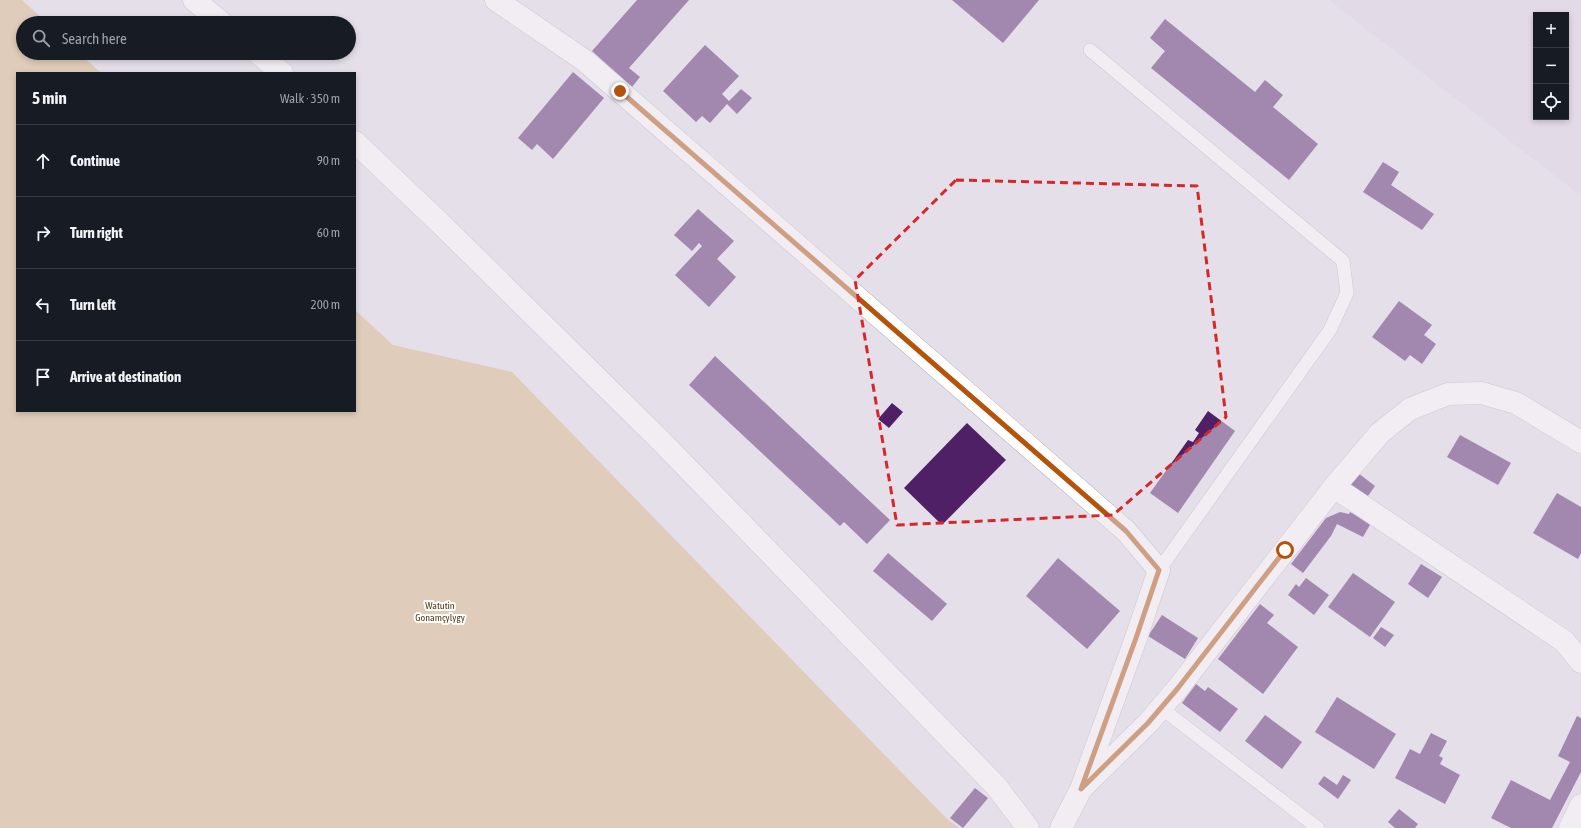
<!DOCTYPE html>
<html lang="en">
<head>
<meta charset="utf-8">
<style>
  :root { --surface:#171b24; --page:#20242c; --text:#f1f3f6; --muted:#9ea1a6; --line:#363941 }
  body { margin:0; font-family:"Asap Condensed",sans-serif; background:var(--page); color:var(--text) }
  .controls { position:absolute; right:12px; top:12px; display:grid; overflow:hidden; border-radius:0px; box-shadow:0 2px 6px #0003 }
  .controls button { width:36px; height:36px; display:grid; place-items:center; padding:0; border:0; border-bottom:1px solid var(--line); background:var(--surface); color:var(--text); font:20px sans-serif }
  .stop { position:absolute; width:12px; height:12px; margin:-9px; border:3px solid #b45309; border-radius:50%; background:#fff }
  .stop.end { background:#b45309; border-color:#fff; box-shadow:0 1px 4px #0008 }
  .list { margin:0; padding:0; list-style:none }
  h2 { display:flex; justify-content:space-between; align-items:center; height:52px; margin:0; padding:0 16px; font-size:17px }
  h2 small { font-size:13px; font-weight:400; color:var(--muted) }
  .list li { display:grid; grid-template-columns:26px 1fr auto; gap:12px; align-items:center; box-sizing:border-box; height:72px; padding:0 16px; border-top:1px solid var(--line) }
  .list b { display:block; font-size:15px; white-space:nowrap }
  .list em { font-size:13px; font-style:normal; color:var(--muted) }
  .icon { flex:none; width:22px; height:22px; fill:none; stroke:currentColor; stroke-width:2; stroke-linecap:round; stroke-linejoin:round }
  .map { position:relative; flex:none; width:1581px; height:828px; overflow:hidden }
  .search { position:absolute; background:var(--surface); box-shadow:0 2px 6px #0003; left:16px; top:16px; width:340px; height:44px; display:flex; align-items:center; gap:10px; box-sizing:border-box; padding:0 14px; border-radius:22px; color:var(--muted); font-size:15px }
  .panel { position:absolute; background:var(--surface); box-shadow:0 2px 6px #0003; left:16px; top:72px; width:340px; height:340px; border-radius:0px }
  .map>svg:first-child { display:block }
</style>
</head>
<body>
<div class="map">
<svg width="1581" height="828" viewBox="0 0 1581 828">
  <rect width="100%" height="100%" fill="#e5dfe9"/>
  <path fill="#ded4e5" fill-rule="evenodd" d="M1329 0H1581V196ZM1536 15H1566V117H1536Z"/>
  <polygon fill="#d9b581" points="0,0 22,0 47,23 23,23 23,53 79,53 101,73 17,73 17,411 355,411 355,310 393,345 512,372 946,818 959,828 0,828"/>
  <g fill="#502067">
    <polygon points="637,0 689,0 629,68 640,77 632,87 592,51"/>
    <polygon points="952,0 1039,0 1003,43"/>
    <polygon points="1165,19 1255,92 1265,80 1283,95 1273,107 1318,144 1289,180 1151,68 1165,51 1150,38"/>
    <polygon points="705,45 739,76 722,94 729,101 741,89 752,98 737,114 727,104 710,123 702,116 696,122 663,91"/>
    <polygon points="573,72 604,98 553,159 537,144 532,150 518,138"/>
    <polygon points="1383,162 1399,172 1391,185 1434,214 1422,230 1363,192"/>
    <polygon points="698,209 734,241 717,259 736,277 709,307 675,275 702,246 699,243 692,251 674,235"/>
    <polygon points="1399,301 1432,325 1424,335 1436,344 1422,364 1410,355 1405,361 1372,337"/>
    <polygon points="715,356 890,520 867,544 844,522 840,526 689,385"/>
    <polygon points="892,403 903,412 889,428 878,419"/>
    <polygon points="1208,411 1235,431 1178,513 1150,493 1188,440 1193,442 1199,433 1195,430"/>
    <polygon points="967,423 1006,460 942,525 904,488"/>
    <polygon points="1460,435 1511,463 1498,485 1447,457"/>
    <polygon points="1358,473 1375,486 1368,496 1350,484"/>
    <polygon points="1557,493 1581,507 1581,553 1578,559 1533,533"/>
    <polygon points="1340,512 1349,514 1350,512 1371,523 1363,537 1337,524 1331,536 1303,573 1291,564 1326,518"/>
    <polygon points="888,553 947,604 932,621 873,571"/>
    <polygon points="1058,558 1120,611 1087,649 1026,596"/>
    <polygon points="1421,564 1442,577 1428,598 1408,584"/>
    <polygon points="1353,573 1395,602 1370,637 1328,607"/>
    <polygon points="1306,578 1329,595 1314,615 1288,595 1296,584 1299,587"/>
    <polygon points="1260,604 1274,615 1267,623 1298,647 1263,694 1218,659"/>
    <polygon points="1162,615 1198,638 1185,659 1148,636"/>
    <polygon points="1381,627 1394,635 1385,647 1373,638"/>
    <polygon points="1196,684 1205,691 1208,687 1238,709 1220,732 1182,703"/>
    <polygon points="1337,697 1396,734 1374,769 1315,732"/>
    <polygon points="1265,715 1302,742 1282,769 1245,741"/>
    <polygon points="1577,716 1581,718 1581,772 1552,828 1511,828 1491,818 1511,780 1550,800 1570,762 1558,756"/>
    <polygon points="1431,733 1447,741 1439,756 1443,758 1440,764 1460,775 1445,804 1395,778 1410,749 1420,754"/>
    <polygon points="1343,775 1351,780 1338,799 1318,784 1324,776 1337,785"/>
    <polygon points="975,788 988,798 963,828 950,818"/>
    <polygon points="1399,809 1418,824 1415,828 1395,828 1388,822"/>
  </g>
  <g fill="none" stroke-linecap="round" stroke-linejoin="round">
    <g stroke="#b4aeb8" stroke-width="14">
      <g id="lane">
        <polyline points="1090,50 1343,261 1347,293 1330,330 1159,570"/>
        <polyline points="1161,708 1318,828"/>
      </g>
    </g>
    <g stroke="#b4aeb8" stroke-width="23">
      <g id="street">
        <polyline points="194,0 222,23"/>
        <polyline points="496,0 584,60 1126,531 1159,570 1136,638 1081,789 1061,828"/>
        <polyline points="258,53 282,73"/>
        <polyline points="355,142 442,225 662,442 996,786 1028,828"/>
        <polyline points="1334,487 1380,433 1410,409 1448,394 1481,393 1516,403 1581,442"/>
        <polyline points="1085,785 1148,723 1178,688 1334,487 1564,641 1581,662"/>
        <polyline points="1570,828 1581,805"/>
      </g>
    </g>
    <use href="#lane" stroke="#fff" stroke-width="13"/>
    <use href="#street" stroke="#fff" stroke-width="22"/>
  </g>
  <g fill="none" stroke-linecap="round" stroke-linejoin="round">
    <polyline stroke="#b45309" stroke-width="5" points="620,91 1126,531 1159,570 1136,638 1081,789 1148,723 1178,688 1285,550"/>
  </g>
  <path d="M0 0H1581V828H0ZM956 180 1197 186 1226 417 1113 515 897 525 855 280Z" fill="#e5dfe9" fill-opacity=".55" fill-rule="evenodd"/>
  <path fill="none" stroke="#d62828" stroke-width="3" stroke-dasharray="8 5" stroke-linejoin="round" d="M956 180 1197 186 1226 417 1113 515 897 525 855 280Z"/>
  <g text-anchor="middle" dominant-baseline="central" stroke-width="4" stroke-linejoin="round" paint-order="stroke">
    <g font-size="10" fill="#4f3813" stroke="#fff">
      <text x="440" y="605">Watutin<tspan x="440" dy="12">Gonamçylygy</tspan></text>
    </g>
  </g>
</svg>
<div class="controls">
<button>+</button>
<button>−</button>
<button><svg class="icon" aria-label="locate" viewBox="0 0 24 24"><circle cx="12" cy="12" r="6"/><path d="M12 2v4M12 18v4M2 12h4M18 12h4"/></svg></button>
</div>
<div class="stop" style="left:1285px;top:550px"></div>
<div class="stop end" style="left:620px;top:91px"></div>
<div class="search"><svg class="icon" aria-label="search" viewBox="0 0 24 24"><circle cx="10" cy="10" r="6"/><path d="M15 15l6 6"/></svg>Search here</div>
<section class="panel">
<h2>5 min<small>Walk · 350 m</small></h2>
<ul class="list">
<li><svg class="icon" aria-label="ahead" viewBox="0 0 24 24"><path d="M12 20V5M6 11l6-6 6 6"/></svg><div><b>Continue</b></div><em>90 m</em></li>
<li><svg class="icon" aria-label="right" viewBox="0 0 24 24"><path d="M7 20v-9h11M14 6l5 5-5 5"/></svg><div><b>Turn right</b></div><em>60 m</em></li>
<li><svg class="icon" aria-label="left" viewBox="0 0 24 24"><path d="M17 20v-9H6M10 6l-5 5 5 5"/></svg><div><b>Turn left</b></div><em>200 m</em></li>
<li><svg class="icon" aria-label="arrive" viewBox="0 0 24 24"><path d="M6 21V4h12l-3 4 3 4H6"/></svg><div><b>Arrive at destination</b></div></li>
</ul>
</section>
</div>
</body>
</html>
